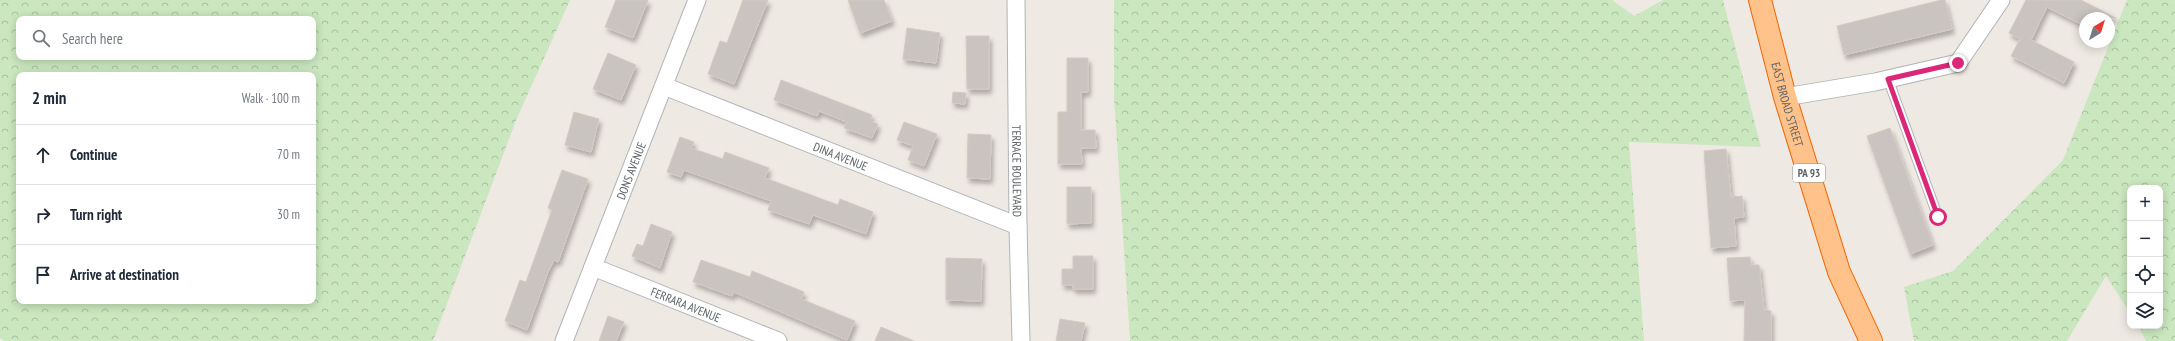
<!DOCTYPE html>
<html lang="en">
<head>
<meta charset="utf-8">
<style>
  :root { --surface:#fff; --page:#f2f2f3; --text:#1f2937; --muted:#747a83; --line:#e0e1e3 }
  body { margin:0; font-family:"PT Sans Narrow",sans-serif; background:var(--page); color:var(--text) }
  .controls { position:absolute; right:12px; bottom:12px; display:grid; overflow:hidden; border-radius:8px; box-shadow:0 2px 10px #0003 }
  .controls button { width:36px; height:36px; display:grid; place-items:center; padding:0; border:0; border-bottom:1px solid var(--line); background:var(--surface); color:var(--text); font:20px sans-serif }
  .compass { position:absolute; left:2079px; top:12px; width:36px; height:36px; border-radius:50%; background:var(--surface); box-shadow:0 2px 10px #0003; rotate:38deg }
  .stop { position:absolute; width:12px; height:12px; margin:-9px; border:3px solid #db2777; border-radius:50%; background:#fff }
  .stop.end { background:#db2777; border-color:#fff; box-shadow:0 1px 4px #0008 }
  .list { margin:0; padding:0; list-style:none }
  h2 { display:flex; justify-content:space-between; align-items:center; height:52px; margin:0; padding:0 16px; font-size:17px }
  h2 small { font-size:13px; font-weight:400; color:var(--muted) }
  .list li { display:grid; grid-template-columns:26px 1fr auto; gap:12px; align-items:center; box-sizing:border-box; height:60px; padding:0 16px; border-top:1px solid var(--line) }
  .list b { display:block; font-size:15px; white-space:nowrap }
  .list em { font-size:13px; font-style:normal; color:var(--muted) }
  .icon { flex:none; width:22px; height:22px; fill:none; stroke:currentColor; stroke-width:2; stroke-linecap:round; stroke-linejoin:round }
  .map { position:relative; flex:none; width:2175px; height:341px; overflow:hidden }
  .search { position:absolute; background:var(--surface); box-shadow:0 2px 10px #0003; left:16px; top:16px; width:300px; height:44px; display:flex; align-items:center; gap:10px; box-sizing:border-box; padding:0 14px; border-radius:8px; color:var(--muted); font-size:15px }
  .panel { position:absolute; background:var(--surface); box-shadow:0 2px 10px #0003; left:16px; top:72px; width:300px; height:232px; border-radius:8px }
  .map>svg:first-child { display:block }
</style>
</head>
<body>
<div class="map">
<svg width="2175" height="341" viewBox="0 0 2175 341">
  <defs>
    <pattern id="forest-crowns" width="20" height="18" patternUnits="userSpaceOnUse"><rect width="20" height="18" fill="#cae7bf"/><path d="M2 6a3 3 0 1 1 6 0M12 15a3 3 0 1 1 6 0" fill="none" stroke="#a7bf9f"/></pattern>
    <filter id="shadow"><feDropShadow dx="2.5" dy="4.5" stdDeviation="2" flood-color="#0004"/></filter>
  </defs>
  <rect width="100%" height="100%" fill="#efe9e3"/>
  <g fill="url(#forest-crowns)" fill-rule="evenodd">
    <path d="M0 0H570L517 118 433 341H4L0 338ZM19 19H313V57H19ZM19 75H313V301H19Z"/>
    <polygon points="1114,0 1612,0 1634,16 1663,0 1723,0 1761,147 1629,142 1644,341 1130,341 1114,97"/>
    <polygon points="2127,0 2175,0 2175,341 2146,341 2138,326 2160,326 2160,188 2130,188 2130,313 2106,276 2067,341 1914,341 1904,287 1953,271 2063,160"/>
  </g>
  <g fill="#cac4c0" stroke="#d4c9c1" filter="url(#shadow)">
    <polygon points="616,0 648,0 633,38 605,27"/>
    <polygon points="743,0 768,0 734,84 708,74 720,41 727,43"/>
    <polygon points="848,0 884,0 892,21 860,33"/>
    <polygon points="1941,0 1945,0 1952,29 1844,55 1837,26"/>
    <polygon points="2026,0 2081,0 2116,18 2085,18 2085,26 2047,7 2031,40 2074,62 2064,83 2011,56 2020,39 2009,33"/>
    <polygon points="907,28 940,33 936,63 903,59"/>
    <polygon points="966,36 989,36 989,89 967,89"/>
    <polygon points="608,53 636,65 621,100 593,89"/>
    <polygon points="1067,58 1088,58 1088,92 1081,92 1081,130 1095,130 1096,148 1081,148 1082,164 1058,164 1058,112 1067,112"/>
    <polygon points="781,80 872,115 870,121 878,124 872,138 844,128 847,122 819,111 817,116 774,100"/>
    <polygon points="953,92 966,93 965,104 952,103"/>
    <polygon points="574,112 599,119 591,152 565,145"/>
    <polygon points="904,122 937,134 924,166 908,160 913,146 897,140"/>
    <polygon points="1890,128 1933,245 1910,254 1867,136"/>
    <polygon points="968,134 991,135 990,179 967,178"/>
    <polygon points="680,137 694,142 691,148 723,159 725,152 769,168 765,178 838,205 840,199 873,212 866,234 813,215 809,224 768,210 771,201 684,170 681,177 667,172"/>
    <polygon points="1726,149 1731,197 1742,196 1744,217 1734,218 1736,246 1711,248 1704,151"/>
    <polygon points="562,170 588,179 558,262 554,260 548,272 527,330 505,321 520,280 526,282 552,210 548,208"/>
    <polygon points="1067,187 1091,187 1091,223 1067,224"/>
    <polygon points="651,224 672,232 660,268 632,256 637,244 643,246"/>
    <polygon points="1073,256 1093,256 1093,289 1073,289 1073,285 1062,285 1062,269 1073,269"/>
    <polygon points="1750,257 1751,265 1759,265 1764,310 1771,311 1771,341 1744,341 1745,300 1730,301 1727,258"/>
    <polygon points="946,258 982,259 981,301 946,300"/>
    <polygon points="701,260 750,277 752,271 804,292 801,299 855,321 847,340 734,292 732,296 693,282"/>
    <polygon points="608,316 624,322 616,341 599,341"/>
    <polygon points="1060,319 1085,323 1081,341 1056,341"/>
    <polygon points="881,327 914,341 875,341"/>
  </g>
  <g fill="none" stroke-linecap="round" stroke-linejoin="round">
    <g stroke="#afb4b7" stroke-width="11">
      <polyline id="lane" points="1888,79 1938,217"/>
    </g>
    <g stroke="#afb4b7" stroke-width="19">
      <g id="street">
        <path id="s1" d="M1016 0 1018 226 1021 341"/>
        <path id="s2" d="M664 86 1018 226"/>
        <polyline points="1785,97 1875,82 1958,63 2001,0"/>
        <path id="s3" d="M593 267 778 341"/>
        <path id="s4" d="M564 341 697 0"/>
      </g>
    </g>
    <g stroke="#f26500" stroke-width="24">
      <g id="highway">
        <path id="s5" d="M1760 0 1785 97 1839 272 1871 341"/>
      </g>
    </g>
    <use href="#lane" stroke="#fff" stroke-width="9"/>
    <use href="#street" stroke="#fff" stroke-width="17"/>
    <use href="#highway" stroke="#ffc28a" stroke-width="22"/>
  </g>
  <g fill="none" stroke-linecap="round" stroke-linejoin="round">
    <polyline stroke="#db2777" stroke-width="5" points="1938,217 1888,79 1958,63"/>
  </g>
  <g text-anchor="middle" dominant-baseline="central" stroke-width="3" stroke-linejoin="round" paint-order="stroke">
    <rect fill="#fff" stroke="#8c9193" stroke-width="1" x="1793" y="164" width="32" height="18" rx="3"/>
    <g font-size="11" font-weight="bold" fill="#5b6265">
      <text x="1809" y="173">PA 93</text>
    </g>
    <g font-size="12" fill="#5b6265" stroke="#fff">
      <text stroke="none"><textPath href="#s5" startOffset="108">EAST BROAD STREET</textPath></text>
      <text stroke="none"><textPath href="#s2" startOffset="190">DINA AVENUE</textPath></text>
      <text stroke="none"><textPath href="#s4" startOffset="183">DONS AVENUE</textPath></text>
      <text stroke="none"><textPath href="#s1" startOffset="171">TERRACE BOULEVARD</textPath></text>
      <text stroke="none"><textPath href="#s3" startOffset="100">FERRARA AVENUE</textPath></text>
    </g>
  </g>
</svg>
<div class="controls">
<button>+</button>
<button>−</button>
<button><svg class="icon" aria-label="locate" viewBox="0 0 24 24"><circle cx="12" cy="12" r="6"/><path d="M12 2v4M12 18v4M2 12h4M18 12h4"/></svg></button>
<button><svg class="icon" aria-label="layers" viewBox="0 0 24 24"><path d="M12 4l9 5-9 5-9-5zM3 14l9 5 9-5"/></svg></button>
</div>
<svg class="compass" viewBox="-18 -18 36 36"><path d="M0-13l5 13h-10z" fill="#e53935"/><path d="M0 13l5-13h-10z" fill="#747a83"/></svg>
<div class="stop" style="left:1938px;top:217px"></div>
<div class="stop end" style="left:1958px;top:63px"></div>
<div class="search"><svg class="icon" aria-label="search" viewBox="0 0 24 24"><circle cx="10" cy="10" r="6"/><path d="M15 15l6 6"/></svg>Search here</div>
<section class="panel">
<h2>2 min<small>Walk · 100 m</small></h2>
<ul class="list">
<li><svg class="icon" aria-label="ahead" viewBox="0 0 24 24"><path d="M12 20V5M6 11l6-6 6 6"/></svg><div><b>Continue</b></div><em>70 m</em></li>
<li><svg class="icon" aria-label="right" viewBox="0 0 24 24"><path d="M7 20v-9h11M14 6l5 5-5 5"/></svg><div><b>Turn right</b></div><em>30 m</em></li>
<li><svg class="icon" aria-label="arrive" viewBox="0 0 24 24"><path d="M6 21V4h12l-3 4 3 4H6"/></svg><div><b>Arrive at destination</b></div></li>
</ul>
</section>
</div>
</body>
</html>
